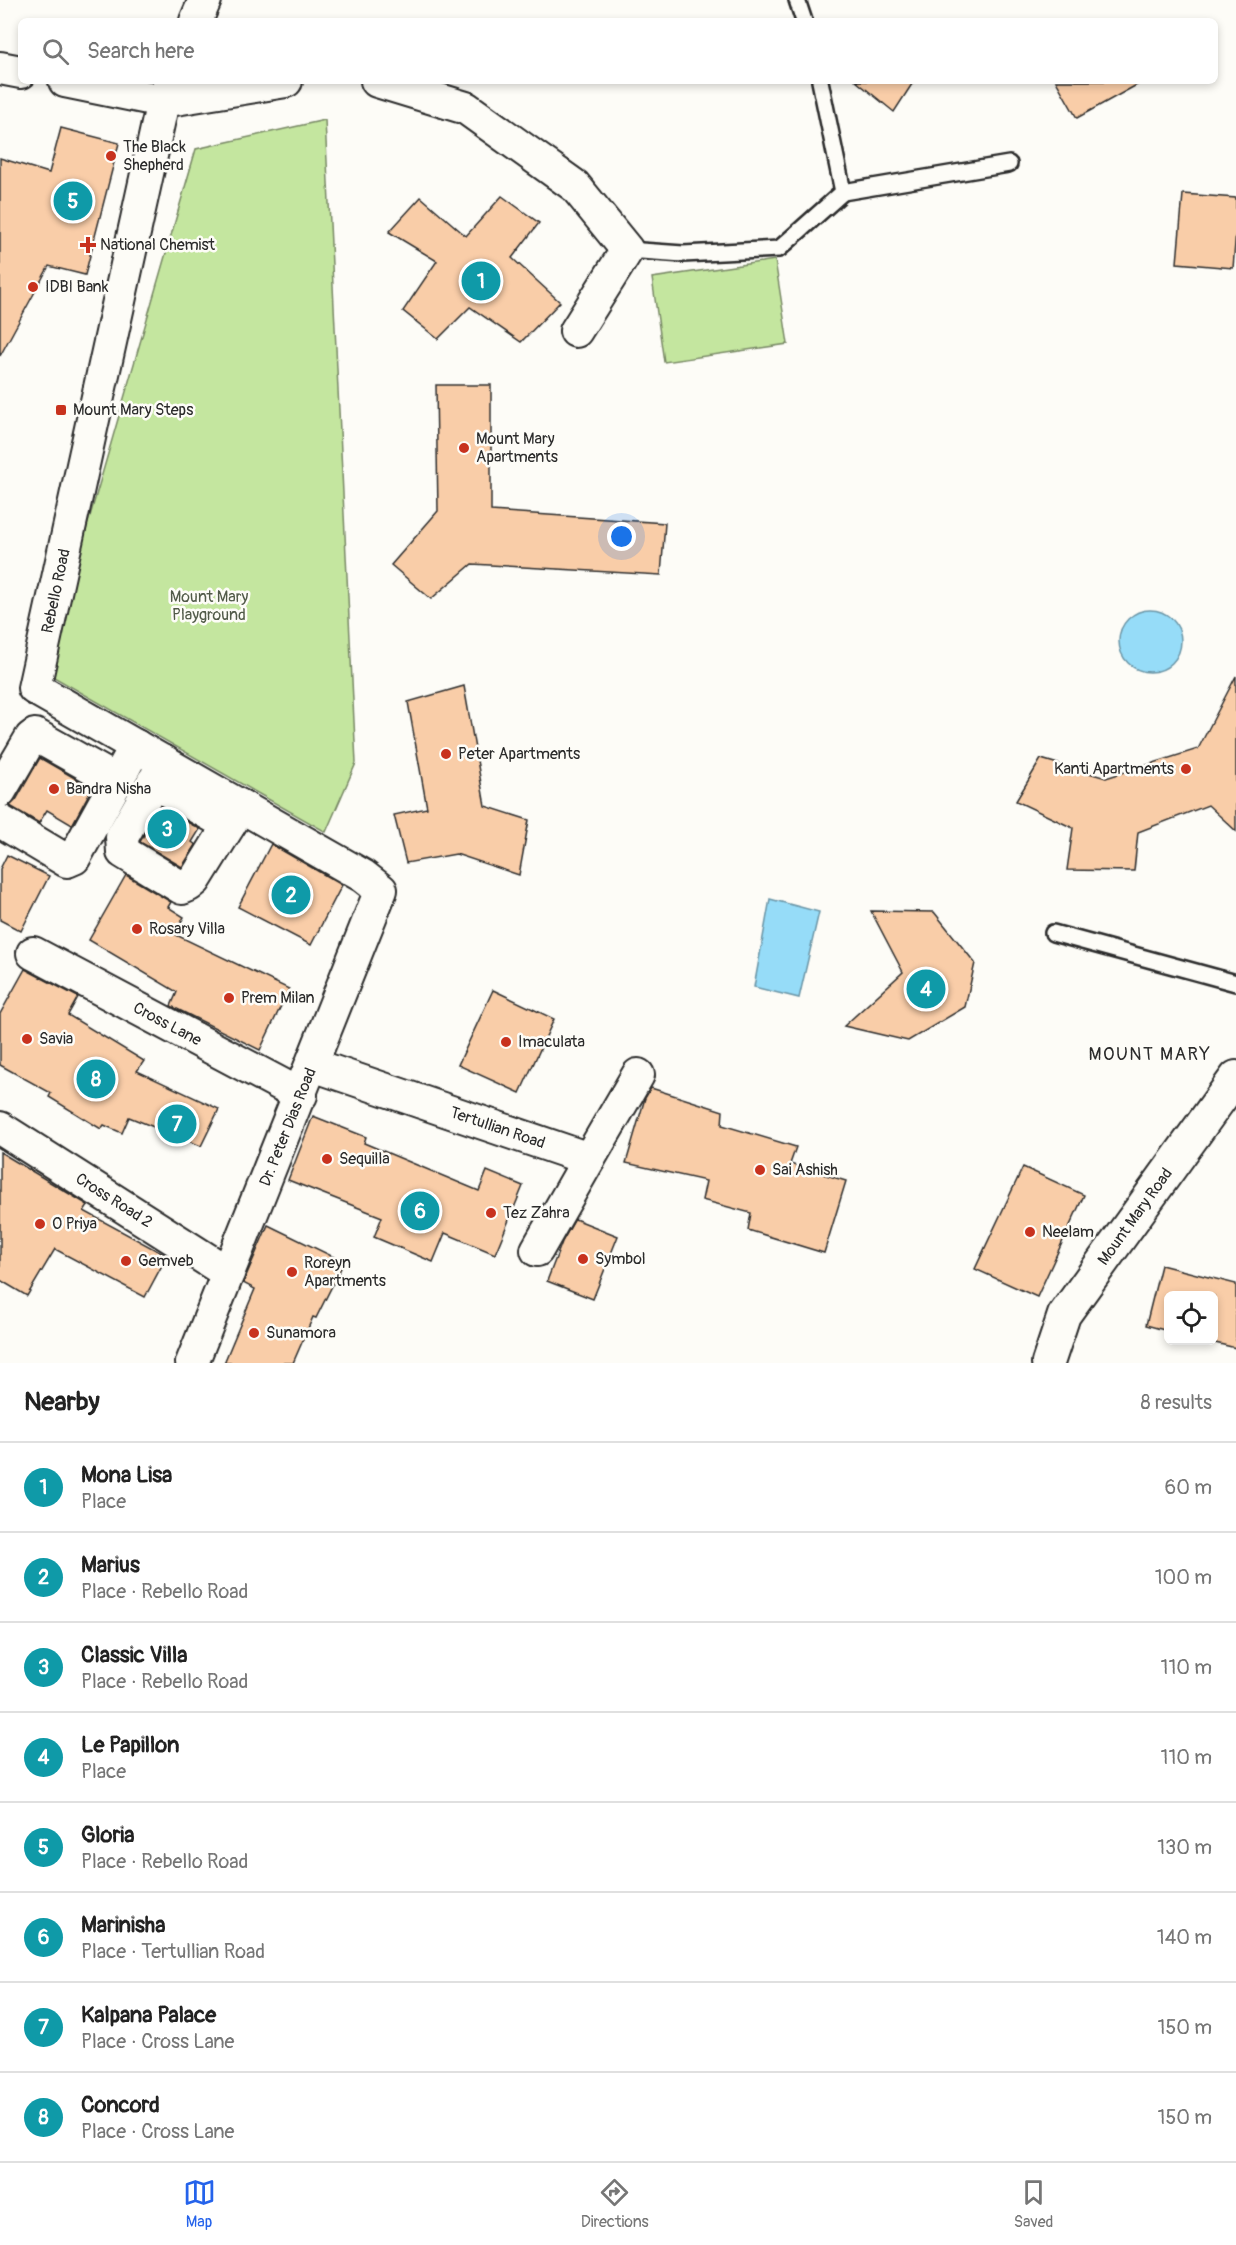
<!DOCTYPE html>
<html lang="en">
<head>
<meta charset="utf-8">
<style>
  :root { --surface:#fff; --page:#f2f2f2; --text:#222; --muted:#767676; --line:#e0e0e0; --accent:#2563eb }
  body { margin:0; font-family:Pangolin,sans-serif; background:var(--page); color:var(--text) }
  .controls { position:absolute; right:18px; bottom:18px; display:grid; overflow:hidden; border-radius:9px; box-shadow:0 3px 9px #0003 }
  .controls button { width:54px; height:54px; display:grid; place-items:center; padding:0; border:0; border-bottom:2px solid var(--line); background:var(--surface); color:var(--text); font:30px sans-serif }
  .you { position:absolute; left:622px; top:537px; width:21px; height:21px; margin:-15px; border:4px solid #fff; border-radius:50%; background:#1a73e8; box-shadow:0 0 0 9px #1a73e833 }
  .badge { display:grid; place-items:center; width:39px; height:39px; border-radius:50%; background:var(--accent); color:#fff; font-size:20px; font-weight:700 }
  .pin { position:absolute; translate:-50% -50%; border:3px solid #fff; box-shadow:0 2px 6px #0006 }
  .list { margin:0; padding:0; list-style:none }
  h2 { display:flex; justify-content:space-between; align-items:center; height:78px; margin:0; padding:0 24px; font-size:26px }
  h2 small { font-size:20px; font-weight:400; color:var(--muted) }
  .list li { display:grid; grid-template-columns:39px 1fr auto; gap:18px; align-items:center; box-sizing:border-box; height:90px; padding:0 24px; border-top:2px solid var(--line) }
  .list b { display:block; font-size:22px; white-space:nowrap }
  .list p { margin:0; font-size:20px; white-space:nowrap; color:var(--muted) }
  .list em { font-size:20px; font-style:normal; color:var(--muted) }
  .icon { flex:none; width:33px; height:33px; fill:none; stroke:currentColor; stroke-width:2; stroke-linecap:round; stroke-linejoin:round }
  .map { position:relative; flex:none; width:1236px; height:1363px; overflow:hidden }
  .search { position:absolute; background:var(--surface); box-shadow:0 3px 9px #0003; left:18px; right:18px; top:18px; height:66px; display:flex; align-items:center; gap:15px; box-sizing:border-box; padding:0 21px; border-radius:9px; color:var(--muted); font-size:22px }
  .sheet { height:798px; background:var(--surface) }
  nav { display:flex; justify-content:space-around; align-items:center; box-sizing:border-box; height:84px; border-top:2px solid var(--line); background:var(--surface); font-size:16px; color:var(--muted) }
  nav a { display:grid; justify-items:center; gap:3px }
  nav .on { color:var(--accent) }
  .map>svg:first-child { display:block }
</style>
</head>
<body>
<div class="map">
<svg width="1236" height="1363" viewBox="0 0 1236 1363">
  <rect width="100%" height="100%" fill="#fdfcf7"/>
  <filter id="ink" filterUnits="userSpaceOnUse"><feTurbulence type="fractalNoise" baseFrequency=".0167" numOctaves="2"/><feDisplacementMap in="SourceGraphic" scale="12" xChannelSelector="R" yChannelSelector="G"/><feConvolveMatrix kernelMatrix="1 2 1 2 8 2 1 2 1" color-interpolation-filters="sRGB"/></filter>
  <g filter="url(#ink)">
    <g fill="#c4e69f" stroke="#788865" stroke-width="1.5">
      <polygon points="325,120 356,763 326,832 45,672 196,149"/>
      <polygon points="775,260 788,344 664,362 652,278"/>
    </g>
    <g fill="#96dcf8" stroke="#6b95a6" stroke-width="1.5">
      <circle cx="1150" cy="641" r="31"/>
      <polygon points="770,899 819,912 799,998 754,987"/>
    </g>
    <g fill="#f9cda8" stroke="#2b2b2b" stroke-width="1.5">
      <polygon points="856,81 914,81 894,112"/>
      <polygon points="1056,81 1144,81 1077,118"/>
      <polygon points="61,128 119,143 85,275 49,266 0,356 0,158 49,173"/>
      <polygon points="1183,194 1236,198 1236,231 1233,268 1177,263"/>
      <polygon points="502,196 539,223 512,258 560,302 521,342 470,307 438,339 403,311 437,261 389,232 421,197 466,236"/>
      <polygon points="436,385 491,385 491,511 665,523 661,575 472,564 431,599 391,565 438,511"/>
      <polygon points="1236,676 1236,831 1208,805 1138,832 1134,871 1067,870 1073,828 1016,801 1041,759 1106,778 1198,749"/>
      <polygon points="464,686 485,806 529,820 519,875 456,854 406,863 394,815 427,808 408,702"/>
      <polygon points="40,758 92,788 72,825 47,810 39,823 10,806 16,800"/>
      <polygon points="160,807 200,829 192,842 196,845 182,867 140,842"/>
      <polygon points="271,844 342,885 311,945 238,907"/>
      <polygon points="7,855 49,876 21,931 0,920 0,869"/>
      <polygon points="126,875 171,902 168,907 184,917 174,934 289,989 260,1050 171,1006 177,992 89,940"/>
      <polygon points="871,911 934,912 975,963 965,1007 908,1041 844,1026 903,972"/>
      <polygon points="25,969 78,997 68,1015 144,1061 137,1071 219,1109 201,1146 129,1117 122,1133 104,1125 101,1129 49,1097 51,1093 0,1065 0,1014"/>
      <polygon points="493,990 554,1019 520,1093 458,1065"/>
      <polygon points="651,1088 723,1111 722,1125 796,1147 790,1164 846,1181 824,1253 748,1230 751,1213 702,1200 706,1181 626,1163 645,1098"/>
      <polygon points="313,1116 366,1137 364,1143 479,1191 487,1171 523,1186 495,1254 445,1233 433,1262 374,1237 382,1217 288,1180"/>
      <polygon points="0,1152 88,1205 84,1211 167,1256 145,1297 55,1249 27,1296 0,1280"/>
      <polygon points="1023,1167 1084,1195 1037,1297 975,1269"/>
      <polygon points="575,1219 618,1236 593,1299 547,1281 562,1242"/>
      <polygon points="268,1225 344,1262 316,1318 313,1317 293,1363 224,1363 255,1289 243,1283"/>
      <polygon points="1161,1265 1236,1284 1236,1348 1207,1341 1214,1341 1214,1296 1168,1296 1168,1331 1146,1325"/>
    </g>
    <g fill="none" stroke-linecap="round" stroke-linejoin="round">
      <g stroke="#2b2b2b" stroke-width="20">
        <g id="service">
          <polyline points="797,0 804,21"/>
          <polyline points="843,192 1009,164"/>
          <polyline points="627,250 683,254 779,249 843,192 820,81"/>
          <polyline points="1053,933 1236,983"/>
        </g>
      </g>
      <g stroke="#2b2b2b" stroke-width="36">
        <g id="minor">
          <polyline points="196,21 205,0"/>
          <polyline points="0,68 21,72"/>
          <polyline points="65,81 163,101 286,81"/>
          <polyline points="171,81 163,101 34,688 363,876 381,890 192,1363"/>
          <polyline points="377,81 466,108 575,186 627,250 576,331"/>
          <polyline points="165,762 122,837 123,852 182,888 189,885 195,880 241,806"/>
          <polyline points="153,782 229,825"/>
          <polyline points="0,791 31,738 35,735 117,781"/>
          <polyline points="0,821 67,861 74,858 136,746"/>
          <path id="s1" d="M33 953 301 1095"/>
          <path id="s2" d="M313 1065 589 1159 638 1075"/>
          <path id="s3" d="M0 1128 228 1273"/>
          <polyline points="537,1250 589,1159"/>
          <path id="s4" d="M1048 1363 1064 1315 1236 1077"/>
        </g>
      </g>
      <use href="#service" stroke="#fdfcf7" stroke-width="15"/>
      <use href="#minor" stroke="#fdfcf7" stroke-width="32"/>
    </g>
  </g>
  <g fill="#c8321e" stroke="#fdfcf7" stroke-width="2">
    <circle cx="111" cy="156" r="6"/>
    <path d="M85 236h6v6h6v6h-6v6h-6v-6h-6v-6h6z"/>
    <circle cx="33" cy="287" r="6"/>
    <rect x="55" y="404" width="12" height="12" rx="3"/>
    <circle cx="464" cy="448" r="6"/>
    <circle cx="446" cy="754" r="6"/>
    <circle cx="1186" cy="769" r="6"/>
    <circle cx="54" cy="789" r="6"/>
    <circle cx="137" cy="929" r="6"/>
    <circle cx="229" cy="998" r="6"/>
    <circle cx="27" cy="1039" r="6"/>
    <circle cx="506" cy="1042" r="6"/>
    <circle cx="327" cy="1159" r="6"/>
    <circle cx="760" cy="1170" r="6"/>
    <circle cx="491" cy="1213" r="6"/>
    <circle cx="40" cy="1224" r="6"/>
    <circle cx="1030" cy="1232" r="6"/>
    <circle cx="583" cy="1259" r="6"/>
    <circle cx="126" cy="1261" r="6"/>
    <circle cx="292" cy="1272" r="6"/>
    <circle cx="254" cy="1333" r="6"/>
  </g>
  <g text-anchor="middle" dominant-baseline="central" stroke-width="5" stroke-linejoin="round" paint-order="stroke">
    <g font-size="16" fill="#2b2b2b" stroke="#fdfcf7" text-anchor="start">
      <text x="123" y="147">The Black<tspan x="123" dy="18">Shepherd</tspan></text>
      <text x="100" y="245">National Chemist</text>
      <text x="45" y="287">IDBI Bank</text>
      <text x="73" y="410">Mount Mary Steps</text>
      <text x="476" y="439">Mount Mary<tspan x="476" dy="18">Apartments</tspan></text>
      <text x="458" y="754">Peter Apartments</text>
      <text x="1174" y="769" text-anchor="end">Kanti Apartments</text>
      <text x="66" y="789">Bandra Nisha</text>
      <text x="149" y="929">Rosary Villa</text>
      <text x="241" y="998">Prem Milan</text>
      <text x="39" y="1039">Savia</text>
      <text x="518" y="1042">Imaculata</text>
      <text x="339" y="1159">Sequilla</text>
      <text x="772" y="1170">Sai Ashish</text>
      <text x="503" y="1213">Tez Zahra</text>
      <text x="52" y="1224">O Priya</text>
      <text x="1042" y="1232">Neelam</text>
      <text x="595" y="1259">Symbol</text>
      <text x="138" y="1261">Gemveb</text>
      <text x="304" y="1263">Roreyn<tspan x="304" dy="18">Apartments</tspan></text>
      <text x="266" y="1333">Sunamora</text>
    </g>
    <g font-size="16" fill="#2b2b2b" stroke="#fdfcf7">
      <text transform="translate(56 591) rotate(-78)">Rebello Road</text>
      <text stroke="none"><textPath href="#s1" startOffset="152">Cross Lane</textPath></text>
      <text transform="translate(288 1127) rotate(-68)">Dr. Peter Dias Road</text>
      <text stroke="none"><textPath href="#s2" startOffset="195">Tertullian Road</textPath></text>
      <text stroke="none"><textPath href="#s3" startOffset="135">Cross Road 2</textPath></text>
      <text stroke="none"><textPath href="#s4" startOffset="172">Mount Mary Road</textPath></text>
    </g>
    <g font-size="16" fill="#515a48" stroke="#fdfcf7">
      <text x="209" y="597">Mount Mary<tspan x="209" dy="18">Playground</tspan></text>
    </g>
    <g font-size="18" letter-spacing="1.5" fill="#2b2b2b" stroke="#fdfcf7">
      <text x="1150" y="1054">MOUNT MARY</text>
    </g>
  </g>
</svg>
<div class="controls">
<button><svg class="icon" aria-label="locate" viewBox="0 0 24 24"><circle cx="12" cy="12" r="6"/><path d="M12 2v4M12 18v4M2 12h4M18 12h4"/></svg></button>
</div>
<div class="you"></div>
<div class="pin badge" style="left:481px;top:281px;background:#0f9aa8">1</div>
<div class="pin badge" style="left:291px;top:895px;background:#0f9aa8">2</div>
<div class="pin badge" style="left:167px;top:829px;background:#0f9aa8">3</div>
<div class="pin badge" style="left:926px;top:989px;background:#0f9aa8">4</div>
<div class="pin badge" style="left:73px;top:201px;background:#0f9aa8">5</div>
<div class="pin badge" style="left:420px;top:1211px;background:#0f9aa8">6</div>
<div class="pin badge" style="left:177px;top:1124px;background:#0f9aa8">7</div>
<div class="pin badge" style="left:96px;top:1079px;background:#0f9aa8">8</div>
<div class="search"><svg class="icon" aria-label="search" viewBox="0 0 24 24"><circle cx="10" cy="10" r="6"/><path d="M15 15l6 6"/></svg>Search here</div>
</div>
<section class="sheet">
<h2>Nearby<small>8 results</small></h2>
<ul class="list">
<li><span class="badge" style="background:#0f9aa8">1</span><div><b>Mona Lisa</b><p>Place</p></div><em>60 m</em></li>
<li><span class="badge" style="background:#0f9aa8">2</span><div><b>Marius</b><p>Place · Rebello Road</p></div><em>100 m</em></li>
<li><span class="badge" style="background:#0f9aa8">3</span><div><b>Classic Villa</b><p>Place · Rebello Road</p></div><em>110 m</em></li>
<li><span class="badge" style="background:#0f9aa8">4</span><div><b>Le Papillon</b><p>Place</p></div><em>110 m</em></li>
<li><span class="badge" style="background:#0f9aa8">5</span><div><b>Gloria</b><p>Place · Rebello Road</p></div><em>130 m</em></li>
<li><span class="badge" style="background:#0f9aa8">6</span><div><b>Marinisha</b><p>Place · Tertullian Road</p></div><em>140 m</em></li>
<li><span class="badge" style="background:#0f9aa8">7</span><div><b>Kalpana Palace</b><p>Place · Cross Lane</p></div><em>150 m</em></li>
<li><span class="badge" style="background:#0f9aa8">8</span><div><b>Concord</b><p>Place · Cross Lane</p></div><em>150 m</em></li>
</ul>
</section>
<nav>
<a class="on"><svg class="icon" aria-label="map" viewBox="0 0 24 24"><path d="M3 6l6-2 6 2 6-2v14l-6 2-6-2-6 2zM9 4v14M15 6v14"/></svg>Map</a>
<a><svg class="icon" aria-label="directions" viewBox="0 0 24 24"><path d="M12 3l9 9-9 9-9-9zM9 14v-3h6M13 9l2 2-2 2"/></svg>Directions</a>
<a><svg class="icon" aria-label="saved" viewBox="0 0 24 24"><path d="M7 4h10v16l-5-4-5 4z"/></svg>Saved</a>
</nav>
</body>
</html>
